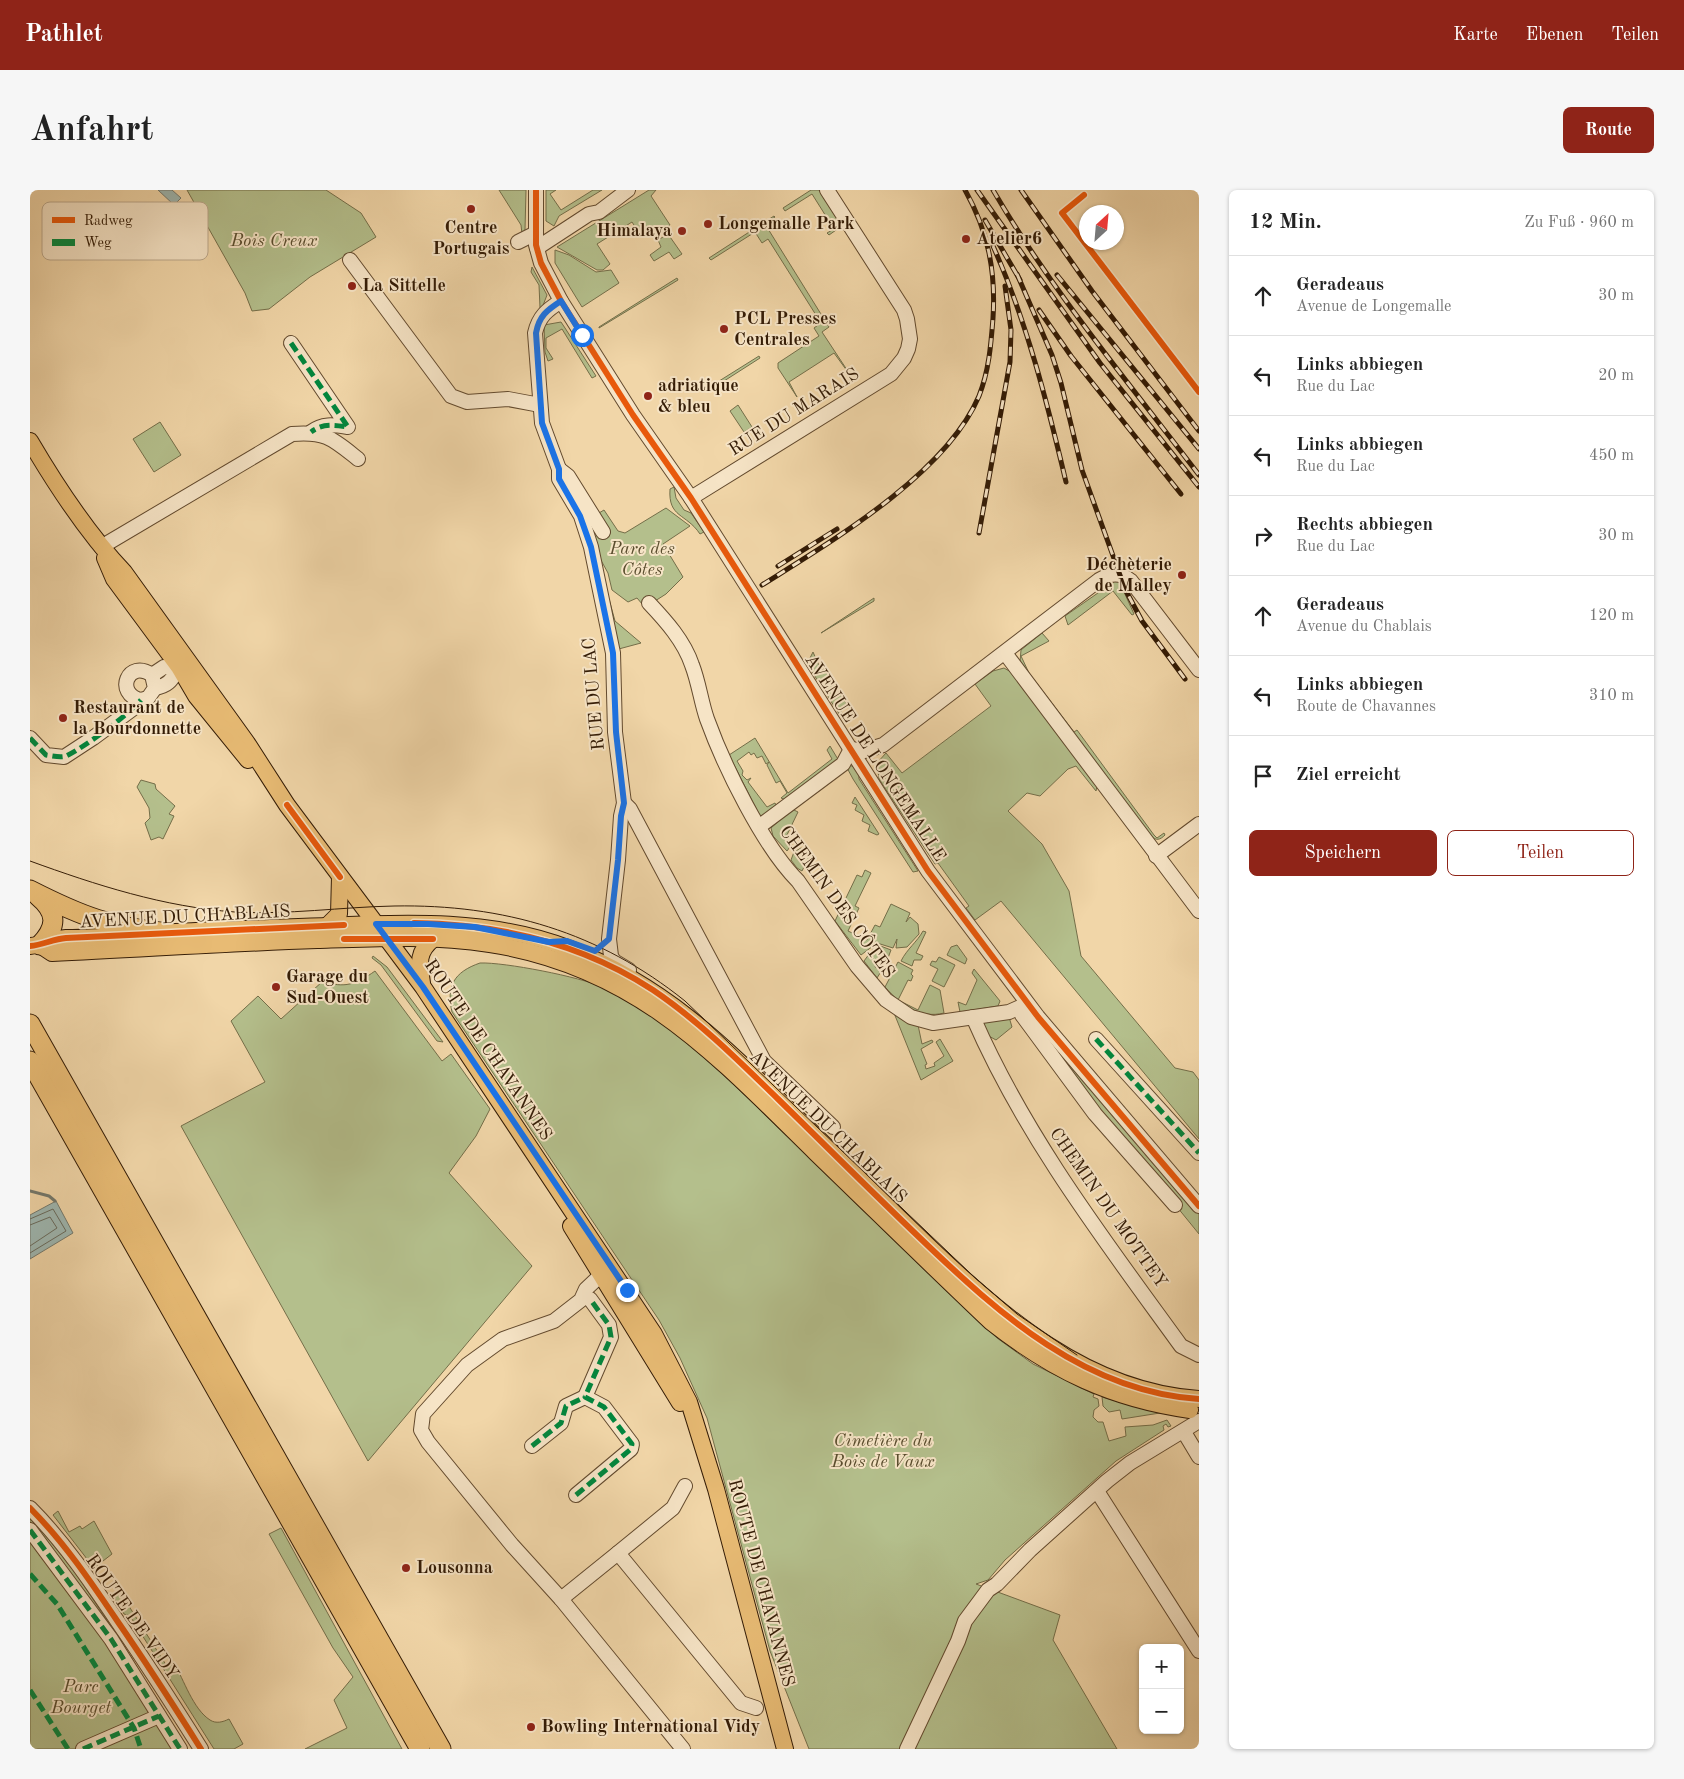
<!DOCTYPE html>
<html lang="de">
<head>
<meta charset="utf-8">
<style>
  :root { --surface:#fff; --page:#f6f6f6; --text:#222; --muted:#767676; --line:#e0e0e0; --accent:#8f2418 }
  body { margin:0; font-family:"Old Standard TT",serif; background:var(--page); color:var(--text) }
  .controls { position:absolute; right:15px; bottom:15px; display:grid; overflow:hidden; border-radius:8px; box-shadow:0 1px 4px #0004 }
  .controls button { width:45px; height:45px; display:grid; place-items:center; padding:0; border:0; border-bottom:1px solid var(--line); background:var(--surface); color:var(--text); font:25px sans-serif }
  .compass { position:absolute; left:1049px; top:15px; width:45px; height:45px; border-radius:50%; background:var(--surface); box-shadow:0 1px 4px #0004; rotate:26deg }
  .stop { position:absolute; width:15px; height:15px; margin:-11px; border:4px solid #1a73e8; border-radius:50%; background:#fff }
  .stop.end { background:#1a73e8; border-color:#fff; box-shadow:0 1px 5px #0008 }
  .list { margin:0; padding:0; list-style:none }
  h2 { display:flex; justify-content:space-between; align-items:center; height:65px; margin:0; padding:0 20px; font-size:21px }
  h2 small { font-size:16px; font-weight:400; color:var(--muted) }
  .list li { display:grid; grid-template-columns:32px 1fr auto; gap:15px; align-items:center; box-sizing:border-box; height:80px; padding:0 20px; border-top:1px solid var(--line) }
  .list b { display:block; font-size:19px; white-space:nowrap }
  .list p { margin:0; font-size:16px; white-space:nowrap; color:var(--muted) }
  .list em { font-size:16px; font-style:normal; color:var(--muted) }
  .actions { display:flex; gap:10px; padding:15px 20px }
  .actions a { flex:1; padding:11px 0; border:1px solid var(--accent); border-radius:8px; text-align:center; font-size:18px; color:var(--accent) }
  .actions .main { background:var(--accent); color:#fff }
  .icon { flex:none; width:28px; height:28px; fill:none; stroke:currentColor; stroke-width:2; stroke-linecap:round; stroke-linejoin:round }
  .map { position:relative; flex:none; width:1169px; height:1559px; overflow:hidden; border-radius:8px }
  header { display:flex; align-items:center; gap:30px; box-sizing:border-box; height:70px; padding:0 25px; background:var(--accent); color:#fff }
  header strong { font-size:24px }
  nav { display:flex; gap:28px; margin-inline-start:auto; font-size:18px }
  .intro { display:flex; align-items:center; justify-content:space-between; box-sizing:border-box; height:120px; padding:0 30px }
  h1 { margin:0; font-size:35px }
  .button { padding:12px 22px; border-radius:8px; background:var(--accent); color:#fff; font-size:18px; font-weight:700 }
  main { display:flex; gap:30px; padding:0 30px }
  aside { flex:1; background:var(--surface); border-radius:8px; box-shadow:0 1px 4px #0004 }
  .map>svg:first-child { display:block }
</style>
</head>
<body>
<header>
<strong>Pathlet</strong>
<nav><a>Karte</a><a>Ebenen</a><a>Teilen</a></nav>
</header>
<div class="intro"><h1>Anfahrt</h1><a class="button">Route</a></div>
<main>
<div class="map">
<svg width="1169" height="1559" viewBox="0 0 1169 1559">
  <rect width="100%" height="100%" fill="#f1d6a8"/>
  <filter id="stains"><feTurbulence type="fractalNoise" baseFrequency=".004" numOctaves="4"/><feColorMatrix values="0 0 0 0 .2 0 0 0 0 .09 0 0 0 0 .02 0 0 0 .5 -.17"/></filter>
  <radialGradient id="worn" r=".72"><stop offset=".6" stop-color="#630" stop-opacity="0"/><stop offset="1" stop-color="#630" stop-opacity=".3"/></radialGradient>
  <g fill="#b4bf8c" stroke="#746e49">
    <polygon points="157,0 296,0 331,23 346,47 280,87 239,119 222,121 215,103"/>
    <polygon points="469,0 496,0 495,40 492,44 491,35"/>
    <polygon points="516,0 526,0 520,4 531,20 563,0 572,0 529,26 524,36 516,31"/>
    <polygon points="619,0 626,0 621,6 640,35 629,42 625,37 611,46 602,32 567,54 580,74 573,80 567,80 527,57"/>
    <polygon points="781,0 789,0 810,33 809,38 799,45 797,43 804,39 782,4 755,21 753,18"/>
    <polygon points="744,26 745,27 735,34 799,137 792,142 823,189 804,163 759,192 767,207 748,178 748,173 789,146 784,138 791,133 738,49 732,53 725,42 681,70 679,68"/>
    <polygon points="638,44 652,64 644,69 639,62 624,71 620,65 631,57 628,50"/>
    <polygon points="525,60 539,65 566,82 581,80 589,93 552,117 525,73"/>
    <polygon points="502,77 517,105 512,118 510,118 509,95 501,82"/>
    <polygon points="647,88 648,90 569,138 569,137"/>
    <polygon points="531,132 535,138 566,186 562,188 532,139 516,148 516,158 523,169 518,171 515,162 514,135"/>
    <polygon points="729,166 730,168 680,200 678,198"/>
    <polygon points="708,215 722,237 714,242 700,221"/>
    <polygon points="130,232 151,265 124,282 103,249"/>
    <path d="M644 297 646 308 654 320 661 323 674 342 670 344C656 323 638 328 640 299Z"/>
    <polygon points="636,318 660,336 633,354 653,387 636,404 625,411 613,415 607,408 598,412 582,400 578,383 567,363 559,329 574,320 588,341 595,343"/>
    <polygon points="1085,391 1089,391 1104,424 1102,425 1083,401 1038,435 1035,426"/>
    <polygon points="844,408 844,411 791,443"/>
    <polygon points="579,409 585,431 611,453 585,460"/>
    <path d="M1012 443 1019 451 991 466 999 483 1044 542 1047 540 1124 645 1127 648 1134 643 1135 645C1130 650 1126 651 1121 646L990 472 991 460Z"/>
    <polygon points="783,462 791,480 794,479 818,516 811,521 815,528 813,530 779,477 778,472"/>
    <polygon points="974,478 981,482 1067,596 1066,601 1046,576 1038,579 1010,606 997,603 978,621 1012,654 1039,701 1051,766 1145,878 1163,882 1169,890 1169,949 971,711 945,730 936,718 939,716 908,673 905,674 849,589 847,573 856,563 872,583 961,516 945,494 963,481"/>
    <polygon points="725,548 758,603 802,569 797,560 800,556 809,571 756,610 751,608 757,603 750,591 746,593 737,575 739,572 736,574 732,566 727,568 724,563 721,565 719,562 707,571 713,581 712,585 717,590 721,588 718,592 737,617 745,613 746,615 734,627 730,626 699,565"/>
    <path d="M819 575C826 577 829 582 829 589L888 681 883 682 823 589 816 576Z"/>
    <polygon points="111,590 125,594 126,599 145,616 139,624 144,626 133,649 129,647 121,650 115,633 120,628 119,618 107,597"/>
    <polygon points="825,607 849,644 847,645 838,641 840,635 832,631 834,625 825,620 827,615 822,613"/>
    <polygon points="762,619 768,622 755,649 762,654 757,661 743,646 741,638"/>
    <polygon points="771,658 781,663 772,681 767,678 761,670 764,662"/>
    <polygon points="835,680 841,683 825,716 829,718 818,741 837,750 845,735 850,737 861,714 880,723 876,732 880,727 888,734 889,744 877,757 866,758 867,749 863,758 847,753 831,765 805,731 827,685 832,687"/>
    <path d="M893 741 896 742 886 763 893 766 891 770H884L882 776 871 771C877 759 887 752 893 741Z"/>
    <polygon points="848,755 861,760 858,768 851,765 845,777 852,780 847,788 834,771 845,756"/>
    <polygon points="927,755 937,769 935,774 917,765 921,757"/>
    <polygon points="343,766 357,777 413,852 407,851 351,775 342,768"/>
    <polygon points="909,767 925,775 914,797 902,791 908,779 900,775 902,771 906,772"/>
    <path d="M868 772 883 780 881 784 883 786 881 791 878 790 868 810 888 820 900 795 910 800 914 823C890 829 871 815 855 797Z"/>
    <path d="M450 773C474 772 551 787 572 797 646 834 703 894 762 951 830 1017 897 1084 967 1148L1003 1174 1064 1204 1063 1207 1068 1209 1069 1216 1064 1220 1063 1227 1068 1232H1073L1079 1251 1096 1246 1095 1237 1123 1235 1137 1230 1141 1236 1138 1237 1136 1234 1133 1236 1134 1240 1086 1271 975 1370 958 1390 946 1394 1030 1425 1023 1450 1087 1559H779L740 1461 677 1228 650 1168 629 1130 422 822C416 796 424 782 450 773Z"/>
    <polygon points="944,779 970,811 968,816 930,822 928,812 936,815 947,790 942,783"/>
    <path d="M345 781 412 871 421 864 460 919 446 946 419 983 502 1076 338 1271 151 936 235 892 201 831 228 806 251 829 293 791C314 799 327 794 345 781Z"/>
    <polygon points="864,823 888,835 892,854 902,850 903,852 891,859 897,874 895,875 896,879 905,876 904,873 914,866 906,852 910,849 923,871 891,890"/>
    <polygon points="979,827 982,837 966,850 957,845 951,833"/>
    <polygon points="1006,833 1169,1024 1169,1044 1078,932"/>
    <polygon points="1072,1207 1130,1223 1092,1229 1090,1220 1079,1222 1073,1216"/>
    <polygon points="28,1321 39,1342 50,1336 52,1339 64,1331 82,1364 64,1378 23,1325"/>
    <polygon points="0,1325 47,1385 101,1467 155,1559 0,1559"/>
    <polygon points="251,1338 372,1559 275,1559 317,1538 304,1510 323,1487 303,1458 239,1344"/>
    <path d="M90 1402 138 1478 144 1473C154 1490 163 1519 180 1530 186 1534 193 1532 199 1529L213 1554 204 1559H184L100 1426 94 1424 84 1407Z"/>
  </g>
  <g fill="#9eb7b1" stroke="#74796d">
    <polygon points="128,0 142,0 151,8 144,15"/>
    <polygon points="26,1011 43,1043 0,1069 0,1025"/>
  </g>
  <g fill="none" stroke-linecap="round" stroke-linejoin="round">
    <g stroke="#696a5c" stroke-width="1">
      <polyline points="0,1029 23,1019 36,1041 0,1063"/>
      <polyline points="0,1035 20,1027 27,1038 0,1056"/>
    </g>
    <polyline stroke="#74796d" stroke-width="3" points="0,1001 19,1006 25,1011"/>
    <g stroke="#634a2e" stroke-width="16">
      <g id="minor">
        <polyline points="506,0 506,55 511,73 531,111 603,225 661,308 898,681 1008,827 1169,1016"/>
        <polyline points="488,52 506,43"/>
        <polyline points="507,58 559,24 569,22 598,0"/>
        <polyline points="320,70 421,206 437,212 478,209 510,215"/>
        <path d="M531 111C517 120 509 126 505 143L512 233 529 279V289L551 326 561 357 583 463 585 542 594 613 591 626 588 670 579 749 581 766 584 771 599 780"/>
        <path d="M261 153 318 237C304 235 293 233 281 242"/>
        <polyline points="529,279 538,286 573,342"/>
        <polyline points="661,308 861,184 874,168 878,159 880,149 877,129 874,120 797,0"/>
        <path d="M71 357 262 244C296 241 303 249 328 269"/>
        <path d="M619 413C636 431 654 451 662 475 669 493 671 512 677 529 694 576 733 656 768 691L827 776 856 810 881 827 903 833 979 822 997 814"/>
        <polyline points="975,463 1169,721"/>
        <polyline points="122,485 134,477 149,477"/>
        <path d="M125 498C145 495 142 482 155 472"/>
        <path d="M0 548 16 565 34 567 63 548 105 517 111 510 118 508 125 498 122 485C98 468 84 504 111 510"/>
        <polyline points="594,613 600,619 734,871 803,937"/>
        <path d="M730 636 813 574 821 559 834 561 853 555 1069 390C1081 383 1090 382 1101 391L1169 480"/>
        <polyline points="1126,666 1169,634"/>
        <polyline points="990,818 992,825 1065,924 1145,1015"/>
        <path d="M943 827C995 947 1075 1051 1151 1156L1169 1165"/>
        <polyline points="1066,849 1169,963"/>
        <polyline points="581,1090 571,1085 556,1099 551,1110 524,1131 473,1149 437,1175 393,1224 391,1240 398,1252 482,1355 531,1409 653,1559"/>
        <polyline points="1154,1242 1169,1267"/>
        <polyline points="502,1256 531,1233 536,1216 555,1207"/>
        <polyline points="655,1296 643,1318 588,1363 711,1513 726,1518"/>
        <polyline points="1067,1301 1169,1461"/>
        <polyline points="546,1305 601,1259 602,1254 574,1217 555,1207 581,1147 579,1135 560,1109"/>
        <path d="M0 1318C34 1352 61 1392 88 1432 117 1474 144 1516 171 1559"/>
        <polyline points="0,1340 81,1449 150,1559"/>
        <polyline points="531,1409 588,1363"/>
        <polyline points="53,1559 129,1526"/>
        <polyline points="877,1559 928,1451 935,1431 958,1400 967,1394 1000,1360 1077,1291 1100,1273 1169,1231"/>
      </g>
    </g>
    <g stroke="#341c06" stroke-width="18">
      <g id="major">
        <path d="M0 251C27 297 57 343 94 382L217 553 257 615 393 797 624 1144 659 1212 686 1299 755 1559"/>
        <polyline points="75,368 84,389 149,477 166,506 218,570"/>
        <polyline points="297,736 309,724 310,687"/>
        <path d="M10 755 22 763C110 759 198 753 287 750 345 748 402 745 460 754 607 777 685 864 786 963 844 1019 902 1076 961 1132 1023 1181 1082 1209 1160 1220"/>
        <path d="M0 756C13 755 23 749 36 748 73 748 110 744 146 742 196 739 246 738 296 736 377 732 463 729 540 759 634 796 692 854 763 924 806 966 849 1009 893 1051 970 1125 1057 1202 1169 1209"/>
        <path d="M392 793C389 773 387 762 403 749"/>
        <polyline points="541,1036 650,1213"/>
      </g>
    </g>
    <g stroke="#341c06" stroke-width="21">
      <g id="highway">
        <path d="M0 700C51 726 82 738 140 743"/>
        <path d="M8 706C28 723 27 737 10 755"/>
        <polyline points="0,834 411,1559"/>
        <polyline points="0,871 390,1559"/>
      </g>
    </g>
    <use href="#minor" stroke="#f6e4c6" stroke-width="14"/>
    <use href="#major" stroke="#e8bb74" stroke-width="16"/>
    <use href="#highway" stroke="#e8bb74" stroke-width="19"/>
    <path stroke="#341c06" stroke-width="1" d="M0 671C66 695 134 717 205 722 258 725 311 717 364 716 474 714 569 742 655 811L942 1085 987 1124 1047 1165"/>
    <g stroke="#341c06" stroke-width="5">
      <g id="rail">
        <polyline points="947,0 1070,173 1169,297"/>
        <path d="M963 0C1021 100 1099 193 1169 285"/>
        <polyline points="991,0 1062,101 1169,241"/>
        <polyline points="955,30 990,90"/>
        <path d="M963 56C997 132 1017 212 1036 292"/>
        <polyline points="987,84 1022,165 1031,193 1052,280 1095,399 1112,431 1155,489"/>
        <polyline points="1027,85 1169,259"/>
        <polyline points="1009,120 1041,166 1151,304"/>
        <polyline points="949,343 980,172 981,140 975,96"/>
        <polyline points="748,376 807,339"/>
        <path d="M732 395C802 351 916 284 949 206 959 181 961 154 963 128 966 81 958 41 935 0"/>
      </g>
    </g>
    <use href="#rail" stroke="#f6e4c6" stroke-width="3" stroke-dasharray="9" stroke-linecap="butt"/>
    <g stroke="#00873e" stroke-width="5" stroke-dasharray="10 5" stroke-linecap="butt">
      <path d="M261 153 318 237C304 235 293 233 281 242"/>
      <path d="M0 548 16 565C22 566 31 568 36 566 55 557 98 525 111 510"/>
      <polyline points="1066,849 1169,963"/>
      <polyline points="502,1256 531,1233 536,1216 555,1207"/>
      <polyline points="546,1305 601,1259 602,1254 574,1217 555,1207 581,1147 579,1135 560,1109"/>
      <polyline points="0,1340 81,1449 150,1559"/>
      <polyline points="0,1384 27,1414 104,1538 111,1559"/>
      <polyline points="0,1500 38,1559"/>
      <polyline points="53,1559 129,1526"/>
    </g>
    <g stroke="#f6e4c6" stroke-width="9">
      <g id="cycleway">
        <polyline points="506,0 506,55 511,73 531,111 603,225 661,308 898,681 1008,827 1169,1016"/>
        <polyline points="1054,5 1032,23 1169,202"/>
        <polyline points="257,615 310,687"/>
        <path d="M384 733C468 734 551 753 623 800 669 831 709 871 748 909 796 956 843 1003 891 1049 969 1124 1056 1202 1169 1209"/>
        <polyline points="314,749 403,749"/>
        <path d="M0 756C13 755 23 749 36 748L314 735"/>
        <path d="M0 1318C34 1352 61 1392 88 1432 117 1474 144 1516 171 1559"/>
      </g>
    </g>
    <use href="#cycleway" stroke="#e8590c" stroke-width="6"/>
  </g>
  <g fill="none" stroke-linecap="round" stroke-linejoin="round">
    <path stroke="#1a73e8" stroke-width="6" d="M552 145 531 111C517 120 509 126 506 143L512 233 529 279V289L550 326 561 357 583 463 586 542 594 613 591 626 588 670 579 749 565 761 537 751 519 752 445 737 398 734H346L393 797 597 1100"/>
  </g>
  <g fill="#8f2418" stroke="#f6e4c6" stroke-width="2">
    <circle cx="441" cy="19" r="5"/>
    <circle cx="678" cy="34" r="5"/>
    <circle cx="652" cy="41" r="5"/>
    <circle cx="936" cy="49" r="5"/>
    <circle cx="322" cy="96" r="5"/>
    <circle cx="694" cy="139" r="5"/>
    <circle cx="618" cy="206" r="5"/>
    <circle cx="1152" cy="385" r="5"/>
    <circle cx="33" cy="528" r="5"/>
    <circle cx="246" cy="797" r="5"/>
    <circle cx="376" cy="1378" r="5"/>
    <circle cx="501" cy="1537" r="5"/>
  </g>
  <g text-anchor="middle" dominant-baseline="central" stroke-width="4" stroke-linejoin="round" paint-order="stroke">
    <g font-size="18" font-weight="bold" fill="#341c06" stroke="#f6e4c6" text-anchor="start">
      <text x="688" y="34">Longemalle Park</text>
      <text x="441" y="38" text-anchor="middle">Centre<tspan x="441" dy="21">Portugais</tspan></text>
      <text x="642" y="41" text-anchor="end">Himalaya</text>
      <text x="946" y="49">Atelier6</text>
      <text x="332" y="96">La Sittelle</text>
      <text x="704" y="129">PCL Presses<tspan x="704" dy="21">Centrales</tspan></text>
      <text x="628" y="196">adriatique<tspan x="628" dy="21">&amp; bleu</tspan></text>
      <text x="1142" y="375" text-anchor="end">Déchèterie<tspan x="1142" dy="21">de Malley</tspan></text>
      <text x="43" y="518">Restaurant de<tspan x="43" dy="21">la Bourdonnette</tspan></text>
      <text x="256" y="787">Garage du<tspan x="256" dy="21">Sud-Ouest</tspan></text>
      <text x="386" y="1378">Lousonna</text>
      <text x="511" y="1537">Bowling International Vidy</text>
    </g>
    <g font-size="18" font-style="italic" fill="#5a4d2e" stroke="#f6e4c6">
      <text x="244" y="51">Bois Creux</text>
      <text x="612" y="359">Parc des<tspan x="612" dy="21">Côtes</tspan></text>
      <text x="853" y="1251">Cimetière du<tspan x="853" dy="21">Bois de Vaux</tspan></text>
      <text x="51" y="1497">Parc<tspan x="51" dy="21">Bourget</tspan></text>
    </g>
    <g font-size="18" fill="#341c06" stroke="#f6e4c6">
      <text transform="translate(764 222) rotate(-32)">RUE DU MARAIS</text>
      <text transform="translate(564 504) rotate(-95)">RUE DU LAC</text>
      <text transform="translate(845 568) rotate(57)">AVENUE DE LONGEMALLE</text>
      <text transform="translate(807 712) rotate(54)">CHEMIN DES CÔTES</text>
      <text transform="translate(155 727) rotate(-3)">AVENUE DU CHABLAIS</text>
      <text transform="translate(458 860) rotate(56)">ROUTE DE CHAVANNES</text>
      <text transform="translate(798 937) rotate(44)">AVENUE DU CHABLAIS</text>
      <text transform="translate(1078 1018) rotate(55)">CHEMIN DU MOTTEY</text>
      <text transform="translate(731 1393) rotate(75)">ROUTE DE CHAVANNES</text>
      <text transform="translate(102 1427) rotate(55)">ROUTE DE VIDY</text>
    </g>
  </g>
  <rect x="12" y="12" width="166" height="58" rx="8" fill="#f6e4c6" stroke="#bca88c" stroke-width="1"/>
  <rect x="22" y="27" width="23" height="6" fill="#e8590c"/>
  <rect x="22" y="49" width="23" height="7" fill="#00873e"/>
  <g font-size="14" fill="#341c06">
    <text x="54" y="35">Radweg</text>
    <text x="54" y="57">Weg</text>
  </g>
  <rect width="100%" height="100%" filter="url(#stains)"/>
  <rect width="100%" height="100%" fill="url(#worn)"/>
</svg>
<div class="controls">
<button>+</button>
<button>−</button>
</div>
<svg class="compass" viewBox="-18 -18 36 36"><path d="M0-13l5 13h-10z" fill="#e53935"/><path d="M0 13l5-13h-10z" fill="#767676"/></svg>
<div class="stop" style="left:552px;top:145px"></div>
<div class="stop end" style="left:597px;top:1100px"></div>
</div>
<aside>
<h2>12 Min.<small>Zu Fuß · 960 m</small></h2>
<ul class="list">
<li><svg class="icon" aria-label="ahead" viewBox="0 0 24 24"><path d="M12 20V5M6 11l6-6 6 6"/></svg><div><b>Geradeaus</b><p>Avenue de Longemalle</p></div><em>30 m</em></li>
<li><svg class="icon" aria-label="left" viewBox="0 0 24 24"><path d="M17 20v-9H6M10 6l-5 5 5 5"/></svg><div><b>Links abbiegen</b><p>Rue du Lac</p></div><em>20 m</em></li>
<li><svg class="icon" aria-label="left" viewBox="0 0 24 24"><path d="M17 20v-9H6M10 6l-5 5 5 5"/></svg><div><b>Links abbiegen</b><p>Rue du Lac</p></div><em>450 m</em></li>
<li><svg class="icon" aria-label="right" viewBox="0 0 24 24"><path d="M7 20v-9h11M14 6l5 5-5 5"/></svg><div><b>Rechts abbiegen</b><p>Rue du Lac</p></div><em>30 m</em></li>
<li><svg class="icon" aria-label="ahead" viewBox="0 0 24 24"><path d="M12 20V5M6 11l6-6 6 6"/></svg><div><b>Geradeaus</b><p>Avenue du Chablais</p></div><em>120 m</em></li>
<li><svg class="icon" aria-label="left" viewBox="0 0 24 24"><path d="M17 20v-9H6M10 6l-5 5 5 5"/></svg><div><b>Links abbiegen</b><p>Route de Chavannes</p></div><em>310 m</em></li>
<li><svg class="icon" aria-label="arrive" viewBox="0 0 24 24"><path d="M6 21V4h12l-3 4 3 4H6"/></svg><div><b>Ziel erreicht</b></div></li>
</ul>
<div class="actions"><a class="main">Speichern</a><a>Teilen</a></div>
</aside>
</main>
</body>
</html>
